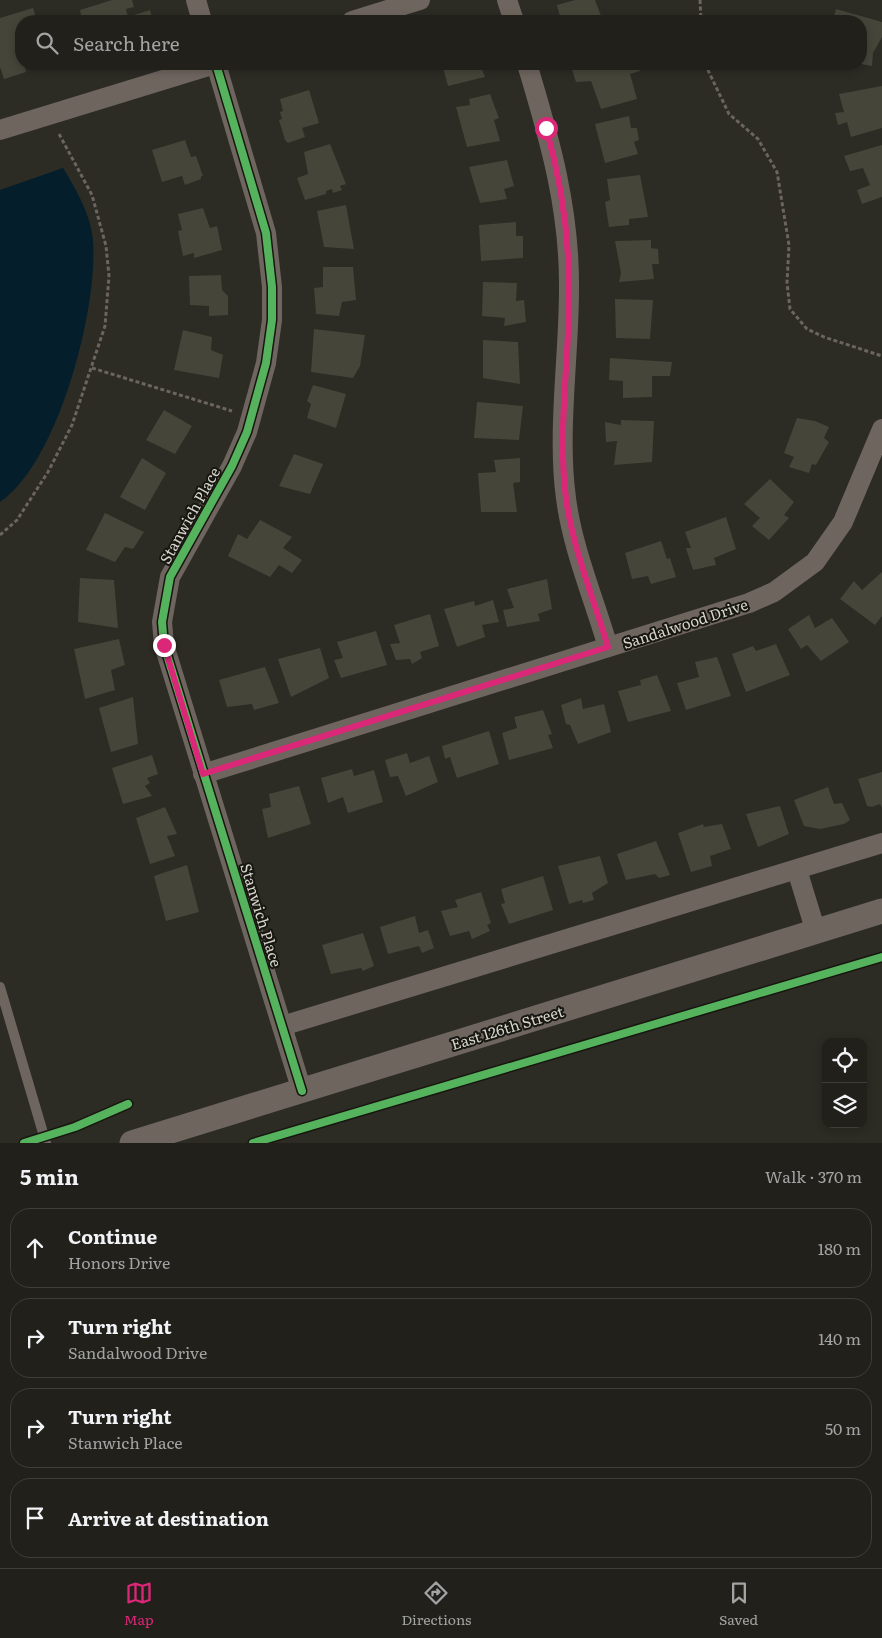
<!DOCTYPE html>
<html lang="en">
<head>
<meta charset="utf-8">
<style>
  :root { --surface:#21201b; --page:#2d2d28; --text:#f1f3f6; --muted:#a2a3a3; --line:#3e3e3a; --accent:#db2777 }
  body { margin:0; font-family:Literata,serif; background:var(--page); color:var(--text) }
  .controls { position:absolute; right:15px; bottom:15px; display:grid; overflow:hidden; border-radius:10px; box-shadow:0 2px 8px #0003 }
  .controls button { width:45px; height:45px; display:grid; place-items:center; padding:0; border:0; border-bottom:1px solid var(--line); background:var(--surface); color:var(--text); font:25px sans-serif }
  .stop { position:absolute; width:15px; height:15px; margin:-11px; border:4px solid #db2777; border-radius:50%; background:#fff }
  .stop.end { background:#db2777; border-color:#fff; box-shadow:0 1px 5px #0008 }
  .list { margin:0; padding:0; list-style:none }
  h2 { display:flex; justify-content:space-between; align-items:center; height:65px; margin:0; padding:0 20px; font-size:21px }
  h2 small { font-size:16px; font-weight:400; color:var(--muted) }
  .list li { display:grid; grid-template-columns:32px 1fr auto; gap:15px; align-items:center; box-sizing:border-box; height:80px; margin:0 10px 10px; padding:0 10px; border:1px solid var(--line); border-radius:20px }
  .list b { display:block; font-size:19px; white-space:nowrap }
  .list p { margin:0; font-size:16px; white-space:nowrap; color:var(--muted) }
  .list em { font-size:16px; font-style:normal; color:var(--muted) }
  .icon { flex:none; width:28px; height:28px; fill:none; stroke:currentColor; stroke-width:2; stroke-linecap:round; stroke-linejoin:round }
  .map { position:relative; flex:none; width:882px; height:1143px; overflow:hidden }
  .search { position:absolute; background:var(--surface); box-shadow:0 2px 8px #0003; left:15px; right:15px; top:15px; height:55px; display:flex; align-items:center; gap:12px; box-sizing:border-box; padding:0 18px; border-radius:20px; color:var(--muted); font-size:19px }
  .sheet { height:425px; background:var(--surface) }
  nav { display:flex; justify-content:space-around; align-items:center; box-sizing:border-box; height:70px; border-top:1px solid var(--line); background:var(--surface); font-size:14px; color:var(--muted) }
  nav a { display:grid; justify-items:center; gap:2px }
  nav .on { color:var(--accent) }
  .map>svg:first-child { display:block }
</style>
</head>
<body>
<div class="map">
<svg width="882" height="1143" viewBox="0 0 882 1143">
  <rect width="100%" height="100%" fill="#2c2b24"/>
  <path fill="#041e2b" d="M63 168C76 189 92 217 93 242 98 309 58 463 0 502V190Z"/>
  <g fill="#46453a">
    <polygon points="112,0 132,0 134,7 126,9 128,17 150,10 153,21 82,20 80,10"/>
    <polygon points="575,0 595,0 603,21 561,21 557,5"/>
    <polygon points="33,8 37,21 21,21 20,50 21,64 24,64 26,72 4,79 0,67 0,18"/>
    <polygon points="836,9 882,22 882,37 873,53 872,66 861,64 861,21 833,21"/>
    <polygon points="442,64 480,64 485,77 448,86"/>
    <polygon points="577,64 638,64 640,71 630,74 637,99 601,109 591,81 576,82 571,66"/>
    <polygon points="882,86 882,128 851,137 847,122 838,125 835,113 844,112 839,94"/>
    <polygon points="309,90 319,123 302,128 305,137 288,143 285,140 279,120 282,119 280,112 283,111 280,99"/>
    <polygon points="490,94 499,118 494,120 500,141 467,147 456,107 470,105 469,99"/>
    <polygon points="629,116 631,128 637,128 639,140 634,142 638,154 605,163 595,124"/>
    <polygon points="185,140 191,157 196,156 203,176 201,176 201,179 185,185 182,176 162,182 152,150"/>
    <polygon points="330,144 346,184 340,186 342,190 333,193 332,189 326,191 326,194 305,200 297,178 308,174 304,152"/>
    <polygon points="882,145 882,197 862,204 857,190 870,185 863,168 850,171 844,156"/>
    <polygon points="507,160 514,186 504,189 507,199 480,203 469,167"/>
    <polygon points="640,175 648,217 629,219 629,225 609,227 605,202 610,200 607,179"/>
    <polygon points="346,205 354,249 324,247 317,211"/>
    <polygon points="203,208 210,228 217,226 222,250 194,258 194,253 183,256 178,231 182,230 178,214"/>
    <polygon points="516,222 516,236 523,236 523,258 481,261 479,225"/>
    <polygon points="651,240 651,248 658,249 659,264 652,264 654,279 619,282 621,273 615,241"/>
    <polygon points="323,267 353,267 356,300 342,302 339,316 316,314 314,288 323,287"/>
    <polygon points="221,275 222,290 228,296 228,315 209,316 209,306 190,305 189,276"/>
    <polygon points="483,282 517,283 516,301 524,300 526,322 504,326 505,318 482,316"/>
    <polygon points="615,299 653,300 650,339 616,338"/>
    <polygon points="314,329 365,335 360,366 353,378 311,372"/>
    <polygon points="183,330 212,337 211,350 223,355 219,378 174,370"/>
    <polygon points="483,340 518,342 520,384 483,378"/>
    <polygon points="610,358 672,362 670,376 652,376 652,397 623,398 623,381 609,380"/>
    <polygon points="313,385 346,394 336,428 307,418 311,404 307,401"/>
    <polygon points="477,402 523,406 519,440 474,438"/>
    <polygon points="164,410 192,426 175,454 146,440"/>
    <polygon points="797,418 815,421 829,427 824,438 829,442 816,465 812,464 809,473 789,467 794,457 784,453"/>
    <polygon points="621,420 654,421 652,462 614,465 617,441 606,442 605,422 621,425"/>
    <polygon points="294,454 323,464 310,494 279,486"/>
    <polygon points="142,458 166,473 145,510 120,497"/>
    <polygon points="520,458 520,482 513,483 517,512 481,512 478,473 496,472 494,460"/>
    <polygon points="770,479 794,502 784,515 789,518 769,540 752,526 760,518 744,504"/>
    <polygon points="105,513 144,532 133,549 125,547 115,562 86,550"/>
    <polygon points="726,517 736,549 714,558 716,565 693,570 686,548 691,548 685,532"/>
    <polygon points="260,520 292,537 283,548 302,560 292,573 279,565 270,577 228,556 238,534 247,539"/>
    <polygon points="661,541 667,559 670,558 676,577 651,584 648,576 632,579 625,553"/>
    <polygon points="882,572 882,616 875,625 840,599 854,581 862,590"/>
    <polygon points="80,578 114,580 118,628 78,622"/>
    <polygon points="547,579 552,609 538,614 540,621 507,627 503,610 514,608 507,589"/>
    <polygon points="493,600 499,622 482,625 485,637 457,647 444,609 474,601 475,606"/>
    <polygon points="430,614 439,646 420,652 422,658 412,664 410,659 396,660 390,644 400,643 394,625"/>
    <polygon points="809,615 815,628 832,618 849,642 821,661 807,645 801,649 788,629"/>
    <polygon points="376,631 387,665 341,678 334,660 343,658 337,642"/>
    <polygon points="119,639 125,665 111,670 115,690 85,699 74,649"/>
    <polygon points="776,644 790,675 746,692 732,654 753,646 756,651"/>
    <polygon points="320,648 329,678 291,697 278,659"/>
    <polygon points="717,657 731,696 686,710 677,683 699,677 695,662"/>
    <polygon points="265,667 279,703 254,710 252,704 227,707 219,680"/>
    <polygon points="657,675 671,711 628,722 618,691 641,685 640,680"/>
    <polygon points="133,697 138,744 111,752 99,708"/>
    <polygon points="581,698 583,709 604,704 611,732 578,744 570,725 566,724 561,705"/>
    <polygon points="543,710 552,734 548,735 553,748 509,760 502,733 517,728 514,717"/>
    <polygon points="489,731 499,764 457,778 450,757 445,759 442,746"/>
    <polygon points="407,753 410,763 429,756 438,782 406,796 398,776 390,777 385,760"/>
    <polygon points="152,755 158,774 147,778 150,783 145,786 152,796 123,804 112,768"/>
    <polygon points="352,769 354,776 374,770 383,802 348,813 343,797 328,803 321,778"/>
    <polygon points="882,772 882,808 880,804 872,807 867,806 858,779"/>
    <polygon points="299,786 311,824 268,838 262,809 271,807 269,794"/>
    <polygon points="828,787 834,804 842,803 850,820 844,824 820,829 804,826 794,800"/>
    <polygon points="780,806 789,834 758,847 746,814"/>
    <polygon points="165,807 177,834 167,836 175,856 150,864 136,818"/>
    <polygon points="703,824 704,827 722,824 731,849 710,856 712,866 691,872 678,833"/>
    <polygon points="656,841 670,875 659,878 655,874 626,880 617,854"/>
    <polygon points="600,856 608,883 592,893 594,900 583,903 582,900 569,904 558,866"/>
    <polygon points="187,865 199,912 166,921 154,876"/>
    <polygon points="543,876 553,910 509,924 501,904 505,903 501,889"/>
    <polygon points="481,892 491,923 487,925 490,931 472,939 469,931 450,936 441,911 458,907 455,900"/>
    <polygon points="415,916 419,933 428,930 434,948 422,953 419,946 388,954 380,927"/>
    <polygon points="363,933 374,966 363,971 361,968 331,974 322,945"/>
  </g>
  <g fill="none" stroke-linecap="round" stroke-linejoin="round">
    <g stroke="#6b645f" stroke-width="3" stroke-dasharray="4 2.5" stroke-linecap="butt">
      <polyline points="700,0 701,21"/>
      <polyline points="705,64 729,114 758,139 777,172 789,245 787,283 790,309 807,329 824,337 882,356"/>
      <polyline points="92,368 232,411"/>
      <polyline points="0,535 17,520 48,472 72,425 105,326 109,276 106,246 92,195 58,132"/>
    </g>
    <polyline stroke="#6f655f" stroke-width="10" points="0,987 46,1143"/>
    <g stroke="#6f655f" stroke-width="20">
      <polyline points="196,0 202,21"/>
      <polyline points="507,0 514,21"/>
      <polyline points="352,21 420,0"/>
      <polyline points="216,64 266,233 272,287 272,320 266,363 247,432 232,466 170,577 162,622 164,645 302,1091"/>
      <path d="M527 64C550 140 570 210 569 290 569 356 557 433 566 498 572 547 594 599 608 647"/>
      <polyline points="0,130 215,64"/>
      <polyline points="203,774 749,603 774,592 815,562 843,522 882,429"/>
      <polyline points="797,870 816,932"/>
      <polyline points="282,1026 882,843"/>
    </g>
    <polyline stroke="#6f655f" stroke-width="25" points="132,1143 882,911"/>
    <g stroke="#171610" stroke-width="11">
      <g id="cycleway">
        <polyline points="216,64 266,233 272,287 272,320 266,363 247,432 232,466 170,577 162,622 164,645 302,1091"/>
        <polyline points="24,1143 75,1127 128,1104"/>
        <polyline points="253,1143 882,957"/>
      </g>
    </g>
    <use href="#cycleway" stroke="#56b35d" stroke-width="8"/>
  </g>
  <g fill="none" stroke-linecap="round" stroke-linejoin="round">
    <path stroke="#db2777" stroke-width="6" d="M164 645 203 774 608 647C594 600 572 546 566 498 557 429 570 358 569 289 569 235 561 180 546 128"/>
  </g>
  <g text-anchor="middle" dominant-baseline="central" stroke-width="4" stroke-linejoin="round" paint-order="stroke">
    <g font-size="15" fill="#d6d5cd" stroke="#171610">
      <text transform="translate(189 515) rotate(-61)">Stanwich Place</text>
      <text transform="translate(685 623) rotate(-18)">Sandalwood Drive</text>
      <text transform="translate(262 915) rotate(73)">Stanwich Place</text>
      <text transform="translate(507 1027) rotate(-17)">East 126th Street</text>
    </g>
  </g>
</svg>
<div class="controls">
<button><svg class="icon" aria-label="locate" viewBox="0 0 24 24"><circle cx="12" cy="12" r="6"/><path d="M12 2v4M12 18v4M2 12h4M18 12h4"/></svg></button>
<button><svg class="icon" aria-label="layers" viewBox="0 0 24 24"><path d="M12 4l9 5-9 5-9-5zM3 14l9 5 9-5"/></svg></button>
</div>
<div class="stop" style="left:546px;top:128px"></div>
<div class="stop end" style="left:164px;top:645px"></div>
<div class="search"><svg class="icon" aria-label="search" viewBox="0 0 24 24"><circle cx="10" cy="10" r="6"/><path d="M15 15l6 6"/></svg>Search here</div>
</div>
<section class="sheet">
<h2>5 min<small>Walk · 370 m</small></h2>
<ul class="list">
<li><svg class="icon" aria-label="ahead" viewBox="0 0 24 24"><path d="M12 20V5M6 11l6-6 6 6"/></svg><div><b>Continue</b><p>Honors Drive</p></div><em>180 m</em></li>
<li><svg class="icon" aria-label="right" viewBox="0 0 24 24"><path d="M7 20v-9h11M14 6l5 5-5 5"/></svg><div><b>Turn right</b><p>Sandalwood Drive</p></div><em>140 m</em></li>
<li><svg class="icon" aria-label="right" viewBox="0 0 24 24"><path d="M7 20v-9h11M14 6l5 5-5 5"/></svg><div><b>Turn right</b><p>Stanwich Place</p></div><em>50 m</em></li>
<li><svg class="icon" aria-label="arrive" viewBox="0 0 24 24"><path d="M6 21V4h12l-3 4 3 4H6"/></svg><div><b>Arrive at destination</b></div></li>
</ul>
</section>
<nav>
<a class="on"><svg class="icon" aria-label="map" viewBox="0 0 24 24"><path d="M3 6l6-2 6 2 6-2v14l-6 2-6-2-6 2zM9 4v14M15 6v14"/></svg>Map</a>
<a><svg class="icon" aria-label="directions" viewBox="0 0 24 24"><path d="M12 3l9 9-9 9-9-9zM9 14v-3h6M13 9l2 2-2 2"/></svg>Directions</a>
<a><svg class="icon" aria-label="saved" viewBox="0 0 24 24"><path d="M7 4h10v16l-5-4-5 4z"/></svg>Saved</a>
</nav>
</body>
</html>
